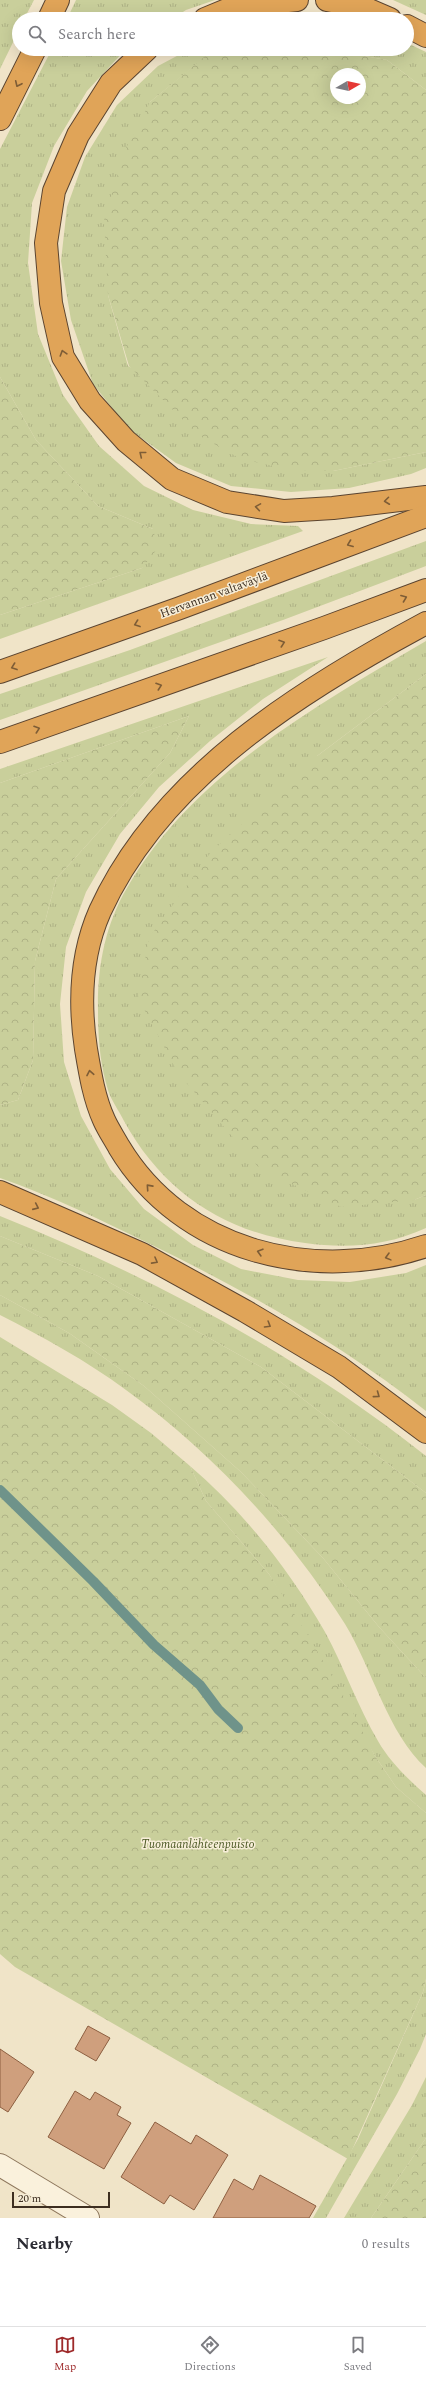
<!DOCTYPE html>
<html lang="en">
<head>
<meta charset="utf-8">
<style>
  :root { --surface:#fff; --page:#f2f2f3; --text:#2b2b33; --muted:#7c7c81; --line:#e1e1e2; --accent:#9e2a2b }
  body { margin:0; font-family:Spectral,serif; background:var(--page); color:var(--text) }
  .compass { position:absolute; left:330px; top:68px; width:36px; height:36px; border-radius:50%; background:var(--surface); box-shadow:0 4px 16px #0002; rotate:81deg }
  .scale { position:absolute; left:12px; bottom:10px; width:98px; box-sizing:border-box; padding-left:4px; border:2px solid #3d2e20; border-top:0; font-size:11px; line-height:14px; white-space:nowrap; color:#3d2e20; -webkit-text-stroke:3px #f7eed8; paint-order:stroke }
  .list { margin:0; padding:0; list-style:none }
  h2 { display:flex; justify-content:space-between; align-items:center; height:52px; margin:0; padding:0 16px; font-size:17px }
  h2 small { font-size:13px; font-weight:400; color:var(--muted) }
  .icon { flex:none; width:22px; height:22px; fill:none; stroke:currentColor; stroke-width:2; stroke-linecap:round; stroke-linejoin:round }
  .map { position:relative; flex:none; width:426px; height:2218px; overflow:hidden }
  .search { position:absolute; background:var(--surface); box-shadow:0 4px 16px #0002; left:12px; right:12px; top:12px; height:44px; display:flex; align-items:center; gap:10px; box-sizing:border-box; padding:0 14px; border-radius:22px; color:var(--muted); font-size:15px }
  .sheet { height:108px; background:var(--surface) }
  nav { display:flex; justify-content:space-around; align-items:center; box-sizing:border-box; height:56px; border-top:1px solid var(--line); background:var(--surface); font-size:11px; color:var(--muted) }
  nav a { display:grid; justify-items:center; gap:2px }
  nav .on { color:var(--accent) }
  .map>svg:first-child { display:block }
</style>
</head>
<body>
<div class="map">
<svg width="426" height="2218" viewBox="0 0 426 2218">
  <defs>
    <pattern id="grass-tufts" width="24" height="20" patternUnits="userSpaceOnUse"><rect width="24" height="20" fill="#c9cf9b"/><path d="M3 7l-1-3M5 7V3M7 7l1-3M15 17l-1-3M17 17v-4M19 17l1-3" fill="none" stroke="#aeb285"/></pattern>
    <pattern id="forest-crowns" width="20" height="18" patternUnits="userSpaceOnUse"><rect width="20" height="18" fill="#c9cf9b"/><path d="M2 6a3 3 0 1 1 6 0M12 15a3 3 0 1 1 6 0" fill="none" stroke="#aeb285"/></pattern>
  </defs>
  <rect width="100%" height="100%" fill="#f0e4c8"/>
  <g fill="url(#grass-tufts)">
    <polygon points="0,0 34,0 24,19 19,19 19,30 0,69"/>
    <polygon points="76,0 215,0 186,10 172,19 67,19"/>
    <polygon points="393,0 426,0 426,15"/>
    <polygon points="407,43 426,52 426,90 387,60 324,49 407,49"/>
    <polygon points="52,49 126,49 87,91 54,146 32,203 28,263 38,334 63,395 99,446 144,486 193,510 251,524 298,526 303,531 0,639 0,615 142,568 153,529 98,506 36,440 0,377 0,149"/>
    <polygon points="190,49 251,49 209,54 150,102 108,295 128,366 333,471 426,452 426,468 411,474 349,488 291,492 231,486 176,463 129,429 93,384 71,320 61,261 67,207 85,157 117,105 158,66"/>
    <polygon points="426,541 426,566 283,620 0,720 0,694 130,650"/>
    <path d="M426 641V674L317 756 414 1200 426 1195V1228C387 1246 347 1249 305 1243 225 1233 163 1192 124 1121 119 1111 111 1100 108 1090 100 1064 98 1038 98 1011 97 968 105 925 127 888 192 775 317 705 426 641Z"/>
    <path d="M328 657 263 699 210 741 159 787 120 834 86 892 66 947 60 1004 64 1062 81 1116 110 1169 144 1209 193 1245 241 1269 298 1280 350 1282 406 1273 426 1265V1411C342 1345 248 1292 152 1245 103 1221 52 1196 0 1178V1105L18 1100 33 1060 35 961 56 879 170 753 189 716 0 783V769Z"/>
    <path d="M0 1216C152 1277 297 1354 426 1456V1493L261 1367 98 1276 0 1236Z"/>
    <path d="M0 1295 69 1333 144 1386 241 1472 323 1558 379 1627 426 1678V1768C388 1734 372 1668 345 1624 288 1534 212 1452 126 1390 87 1361 43 1337 0 1315Z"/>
    <path d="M190 1466C244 1512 290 1571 325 1632 344 1667 358 1707 378 1741 390 1762 408 1779 426 1795V1813L396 1787 375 1756 269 1574 206 1501Z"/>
    <polygon points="426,1979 426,2034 420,2049 397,2094 326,2218 313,2218 358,2139 423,1992"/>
    <polygon points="426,2077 426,2138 371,2218 344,2218 412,2105"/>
  </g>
  <g fill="url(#forest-crowns)" fill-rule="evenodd">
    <path d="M251 49H324L387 60 426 90V452L333 471 292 470 241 459 198 435 129 366 108 295 104 220 125 150 150 102 209 53ZM336 74H360V98H336Z"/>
    <polygon points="0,377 36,440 98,506 153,529 158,548 142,568 0,615"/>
    <polygon points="426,674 426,1195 414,1200 341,1207 260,1169 178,1073 138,998 149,938 211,852 317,756"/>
    <polygon points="189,716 170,753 56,879 35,961 33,1060 18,1100 0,1105 0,783"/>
    <polygon points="0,1236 98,1276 261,1367 426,1493 426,1678 379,1627 323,1558 241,1472 144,1386 69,1333 0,1295"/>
    <polygon points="0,1337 112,1405 151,1433 190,1466 206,1501 269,1574 309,1637 351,1709 375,1756 396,1787 426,1813 426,1979 423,1992 348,2159 15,1967 0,1954"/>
    <polygon points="426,2138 426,2218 371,2218"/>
  </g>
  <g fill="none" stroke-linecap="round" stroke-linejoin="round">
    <polyline stroke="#6f938a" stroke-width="10" points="0,1490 93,1581 154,1645 200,1685 218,1709 238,1728"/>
  </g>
  <g fill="#cf9f7d" stroke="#8d5f41">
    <polygon points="88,2026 110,2038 96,2061 75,2049"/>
    <polygon points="0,2049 34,2072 8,2112 0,2107"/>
    <polygon points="75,2091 90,2100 95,2092 121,2107 117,2115 131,2123 104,2169 48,2137"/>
    <polygon points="155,2122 191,2144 196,2135 228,2155 194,2210 170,2195 164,2204 121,2177"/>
    <polygon points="260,2175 316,2206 309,2218 213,2218 234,2179 253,2190"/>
  </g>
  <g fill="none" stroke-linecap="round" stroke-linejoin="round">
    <g stroke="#8d765c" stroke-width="24">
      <polyline id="street" points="0,2165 88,2218"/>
    </g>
    <g stroke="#5b4430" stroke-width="24">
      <g id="highway">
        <polyline points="327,0 362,7 390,19"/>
        <polyline points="49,19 58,0"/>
        <polyline points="205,19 234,7 297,0"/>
        <polyline points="407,26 426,36"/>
        <polyline points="147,49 111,83 78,135 54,191 46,243 51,303 63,357 90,401 126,441 172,479 227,502 284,511 333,508 426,497"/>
        <polyline points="0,119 35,49"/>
        <path d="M426 623C301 690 161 777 100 911 81 954 79 1003 86 1049 90 1073 94 1098 104 1120 108 1129 114 1138 119 1147 182 1252 314 1284 426 1246"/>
        <polyline points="0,672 180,608 426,516"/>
        <polyline points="0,742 324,628 426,590"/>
        <polyline points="0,1192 142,1254 245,1311 339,1367 426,1432"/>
      </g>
    </g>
    <use href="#street" stroke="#faf1dc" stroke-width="22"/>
    <use href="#highway" stroke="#e0a458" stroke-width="22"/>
  </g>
  <defs><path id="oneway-chevron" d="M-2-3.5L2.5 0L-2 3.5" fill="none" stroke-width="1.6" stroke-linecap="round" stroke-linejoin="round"/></defs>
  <g stroke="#7e5d36">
    <use href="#oneway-chevron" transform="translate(18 84) rotate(115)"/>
    <use href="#oneway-chevron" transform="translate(63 353) rotate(-107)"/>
    <use href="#oneway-chevron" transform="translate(142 454) rotate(-141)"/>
    <use href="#oneway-chevron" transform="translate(387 501) rotate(173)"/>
    <use href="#oneway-chevron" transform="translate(258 507) rotate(-171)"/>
    <use href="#oneway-chevron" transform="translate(350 544) rotate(159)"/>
    <use href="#oneway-chevron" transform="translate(404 598) rotate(-21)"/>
    <use href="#oneway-chevron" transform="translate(137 624) rotate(160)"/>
    <use href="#oneway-chevron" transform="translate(282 643) rotate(-19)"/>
    <use href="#oneway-chevron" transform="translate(14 667) rotate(160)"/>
    <use href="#oneway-chevron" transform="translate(159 686) rotate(-19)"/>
    <use href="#oneway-chevron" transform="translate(37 729) rotate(-19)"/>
    <use href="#oneway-chevron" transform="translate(90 1073) rotate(-101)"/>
    <use href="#oneway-chevron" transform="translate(149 1187) rotate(-132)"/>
    <use href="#oneway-chevron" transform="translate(36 1207) rotate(24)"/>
    <use href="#oneway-chevron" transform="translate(260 1252) rotate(-164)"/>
    <use href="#oneway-chevron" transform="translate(388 1257) rotate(165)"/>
    <use href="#oneway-chevron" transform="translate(155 1261) rotate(29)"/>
    <use href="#oneway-chevron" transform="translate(268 1325) rotate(31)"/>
    <use href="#oneway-chevron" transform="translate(377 1395) rotate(36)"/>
  </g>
  <g text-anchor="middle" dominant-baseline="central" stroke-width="3" stroke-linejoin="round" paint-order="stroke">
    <g font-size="12" fill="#3d2e20" stroke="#f7eed8">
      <text transform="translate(214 595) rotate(-20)">Hervannan valtaväylä</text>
    </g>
    <g font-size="12" font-style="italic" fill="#4d5a26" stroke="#f7eed8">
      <text x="198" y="1844">Tuomaanlähteenpuisto</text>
    </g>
  </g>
</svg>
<svg class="compass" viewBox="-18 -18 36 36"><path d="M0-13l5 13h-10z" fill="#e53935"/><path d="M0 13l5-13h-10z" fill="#7c7c81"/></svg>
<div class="scale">20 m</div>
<div class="search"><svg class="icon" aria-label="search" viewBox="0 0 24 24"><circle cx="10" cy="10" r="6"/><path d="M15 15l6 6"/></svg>Search here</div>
</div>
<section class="sheet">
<h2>Nearby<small>0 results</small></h2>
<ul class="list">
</ul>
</section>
<nav>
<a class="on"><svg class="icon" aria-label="map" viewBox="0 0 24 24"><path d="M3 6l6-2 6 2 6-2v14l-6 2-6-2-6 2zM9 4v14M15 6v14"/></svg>Map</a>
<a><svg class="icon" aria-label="directions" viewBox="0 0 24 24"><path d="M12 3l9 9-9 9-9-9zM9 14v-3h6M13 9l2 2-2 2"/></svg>Directions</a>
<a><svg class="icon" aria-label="saved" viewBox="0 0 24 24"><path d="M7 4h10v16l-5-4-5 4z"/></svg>Saved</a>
</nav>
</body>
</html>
